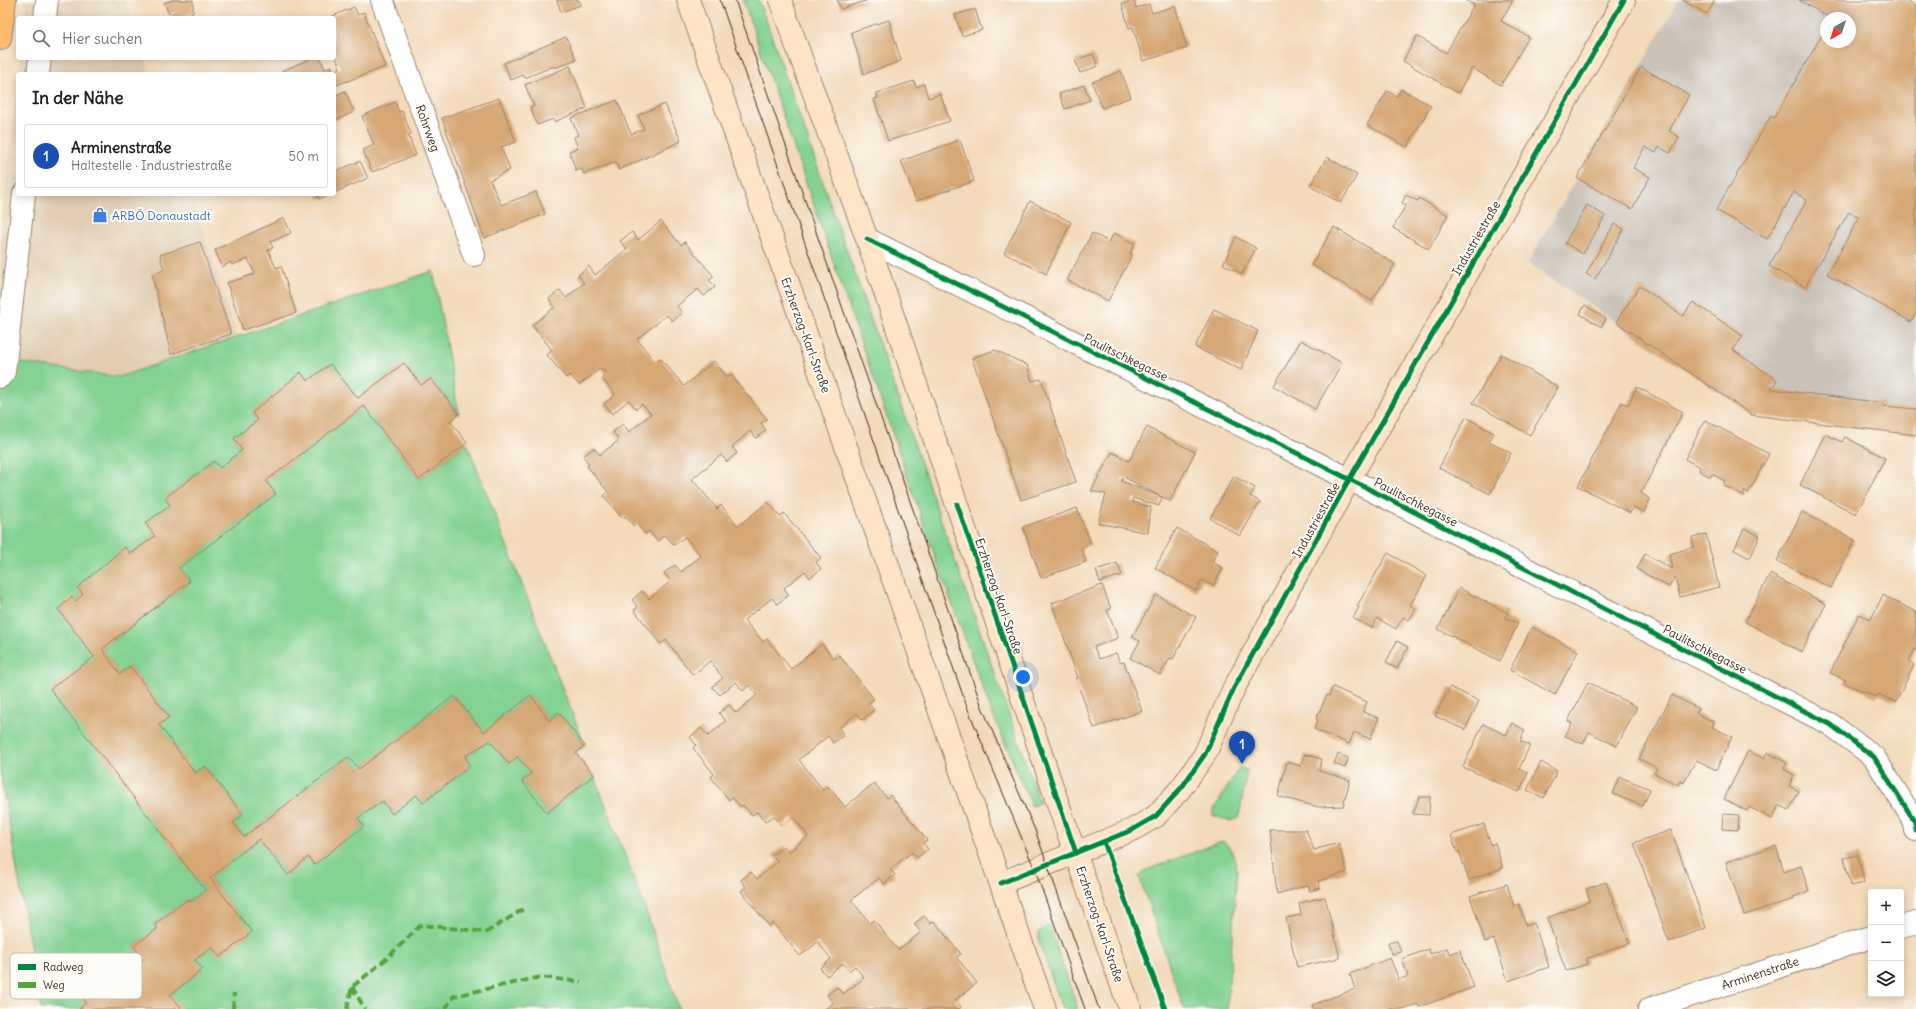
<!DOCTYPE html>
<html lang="de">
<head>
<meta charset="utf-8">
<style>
  :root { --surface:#fff; --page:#f2f2f2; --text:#222; --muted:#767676; --line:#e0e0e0; --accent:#d93025 }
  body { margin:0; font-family:Delius,sans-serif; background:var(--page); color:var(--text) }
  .controls { position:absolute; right:12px; bottom:12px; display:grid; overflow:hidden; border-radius:4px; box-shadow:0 2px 10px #0003 }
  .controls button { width:36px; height:36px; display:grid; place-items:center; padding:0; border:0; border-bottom:1px solid var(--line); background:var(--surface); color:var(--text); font:20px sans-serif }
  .compass { position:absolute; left:1820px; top:12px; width:36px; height:36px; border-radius:50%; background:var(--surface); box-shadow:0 2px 10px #0003; rotate:219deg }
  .you { position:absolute; left:1023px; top:677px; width:14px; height:14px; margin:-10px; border:3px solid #fff; border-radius:50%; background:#1a73e8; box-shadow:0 0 0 6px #1a73e833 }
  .badge { display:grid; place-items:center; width:26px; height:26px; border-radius:50%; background:var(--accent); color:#fff; font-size:13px; font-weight:700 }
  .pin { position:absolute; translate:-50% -33px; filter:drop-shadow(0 1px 2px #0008) }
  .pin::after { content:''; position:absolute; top:21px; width:14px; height:12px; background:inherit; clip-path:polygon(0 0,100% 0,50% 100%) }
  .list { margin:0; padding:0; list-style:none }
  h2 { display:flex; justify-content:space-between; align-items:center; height:52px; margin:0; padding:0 16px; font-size:17px }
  h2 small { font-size:13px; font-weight:400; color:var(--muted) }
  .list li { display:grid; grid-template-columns:26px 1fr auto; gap:12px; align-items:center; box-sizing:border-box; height:64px; margin:0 8px 8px; padding:0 8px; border:1px solid var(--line); border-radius:4px }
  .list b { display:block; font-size:15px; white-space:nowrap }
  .list p { margin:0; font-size:13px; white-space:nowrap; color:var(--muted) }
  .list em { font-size:13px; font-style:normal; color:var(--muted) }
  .icon { flex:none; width:22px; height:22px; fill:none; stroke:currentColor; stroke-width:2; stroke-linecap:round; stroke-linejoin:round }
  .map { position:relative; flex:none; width:1916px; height:1009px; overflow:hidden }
  .search { position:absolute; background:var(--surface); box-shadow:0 2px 10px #0003; left:16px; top:16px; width:320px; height:44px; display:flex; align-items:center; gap:10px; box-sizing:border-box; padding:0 14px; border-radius:4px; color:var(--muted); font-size:15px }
  .panel { position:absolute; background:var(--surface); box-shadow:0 2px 10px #0003; left:16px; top:72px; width:320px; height:124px; border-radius:4px }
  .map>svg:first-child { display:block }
</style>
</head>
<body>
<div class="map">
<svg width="1916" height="1009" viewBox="0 0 1916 1009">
  <rect width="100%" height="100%" fill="#fdfcf7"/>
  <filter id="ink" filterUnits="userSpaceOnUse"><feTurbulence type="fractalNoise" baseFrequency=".025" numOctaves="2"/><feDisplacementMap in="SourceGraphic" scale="8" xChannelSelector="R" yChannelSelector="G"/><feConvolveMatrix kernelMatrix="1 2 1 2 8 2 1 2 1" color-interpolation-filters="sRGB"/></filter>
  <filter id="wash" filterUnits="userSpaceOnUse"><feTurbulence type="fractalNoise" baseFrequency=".012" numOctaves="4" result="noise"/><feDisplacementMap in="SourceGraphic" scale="16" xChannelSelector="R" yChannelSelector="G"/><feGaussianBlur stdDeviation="0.9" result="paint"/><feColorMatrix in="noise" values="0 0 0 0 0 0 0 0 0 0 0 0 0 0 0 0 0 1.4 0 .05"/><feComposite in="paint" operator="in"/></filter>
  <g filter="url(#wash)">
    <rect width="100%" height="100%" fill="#f3daba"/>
    <g fill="#e1cdb1">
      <polygon points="26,0 124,0 131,18 24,18"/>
      <polygon points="20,58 145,58 150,74 18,74"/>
      <polygon points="18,77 18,194 191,194 237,338 119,377 0,360 0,240"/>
    </g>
    <path fill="#cbc2b8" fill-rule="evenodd" d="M1679 0H1906L1916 6V435L1752 415 1528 263ZM1826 18H1850V42H1826Z"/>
    <g fill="#83d292" stroke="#5f7e58">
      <polygon points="743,0 759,0 1040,803 1032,806 990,708 935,557"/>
      <polygon points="433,271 459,414 431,379 421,385 404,363 358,398 330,364 307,381 301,372 252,413 258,420 234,438 242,450 220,468 213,461 166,497 170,506 146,523 155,536 131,554 125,547 76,601 94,657 51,689 205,890 190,902 188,899 155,924 157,929 134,946 143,960 120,977 118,974 84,999 86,1003 79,1009 41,1009 0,771 0,360 119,377"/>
      <polygon points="364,406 419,480 467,443 585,746 558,712 549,721 531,696 484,732 454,696 359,769 348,757 244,837 233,823 243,815 205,766 195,773 159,725 169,717 130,666 120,674 102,649 190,582 179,568 276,494 266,481"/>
      <polygon points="490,741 509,764 517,757 531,773 522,781 547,813 594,775 644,905 679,1009 178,1009 180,1007 170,995 203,969 195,960 212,947 220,956 252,932 210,878 259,839 288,875 308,857 314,864 364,826 358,818 383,801 392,813 416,795 423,803 470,766 465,756"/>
      <polygon points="1239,768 1247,770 1239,817 1231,821 1214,816 1212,813"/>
      <path d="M1223 841C1232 848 1235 859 1237 870L1227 1009H1184L1139 876 1144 871Z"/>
      <polygon points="1049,925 1078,1009 1063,1009 1039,942 1039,932"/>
    </g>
    <g id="blocks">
      <g fill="#d5a774">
        <polygon points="172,0 193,0 193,13 179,17 176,12 169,14 164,3"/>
        <polygon points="557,0 579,0 581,5 561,12"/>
        <polygon points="837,0 868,0 841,9"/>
        <polygon points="1134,0 1136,8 1149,4 1152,13 1175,6 1187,48 1143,61 1133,27 1129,28 1122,4"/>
        <polygon points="1466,0 1513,0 1501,21 1529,37 1501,85 1472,68 1458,93 1403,61 1417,36 1446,53 1474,5"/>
        <polygon points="1682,0 1715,0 1707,14"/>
        <polygon points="1799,0 1906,0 1916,6 1916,313 1911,322 1827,274 1859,218 1849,212 1805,287 1769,266 1807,200 1794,192 1767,239 1716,210 1771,116 1774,118 1826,28 1826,42 1850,42 1850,18 1830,18"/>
        <polygon points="354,7 358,15 364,12 385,67 334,86 334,74 283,74 282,71 312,58 320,58 325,69 331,66 333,71 340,68 334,51 334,18 328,18"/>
        <polygon points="975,9 982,30 962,36 955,15"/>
        <polygon points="889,20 901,61 864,74 851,32"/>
        <polygon points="566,37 576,59 555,68 554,66 525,78 523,75 511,80 504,63"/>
        <polygon points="1093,54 1098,66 1080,73 1075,60"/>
        <polygon points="570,66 587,108 554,122 553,119 537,125 530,107 534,106 525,85"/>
        <polygon points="1641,67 1689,95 1669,131 1679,137 1670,153 1659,147 1656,153 1645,147 1633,168 1650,177 1632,209 1577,178"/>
        <polygon points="1121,71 1131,97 1102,108 1092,82"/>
        <polygon points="914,81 916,87 924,84 928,98 940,94 950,121 888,141 874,99 878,98 877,93"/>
        <polygon points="1084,85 1090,100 1065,109 1059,94"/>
        <polygon points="1401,89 1431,106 1407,147 1367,125 1387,91 1397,96"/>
        <polygon points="345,91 354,112 334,121 334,96"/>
        <polygon points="499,98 516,142 501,147 510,170 490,180 501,205 536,192 545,214 484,238 442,118"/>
        <polygon points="617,100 631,134 644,129 638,115 665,104 681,141 619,170 616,162 584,174 582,169 576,171 569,151 578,148 574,137 578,135 571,118"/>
        <polygon points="395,102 399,112 402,111 411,134 408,135 416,155 372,172 363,150 374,145 362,116"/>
        <polygon points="960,140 974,181 916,201 901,161"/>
        <polygon points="1327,157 1357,175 1341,203 1310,186"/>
        <polygon points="360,161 368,178 334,193 334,172"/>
        <polygon points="317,194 331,194 319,199"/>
        <polygon points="1406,195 1418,201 1419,198 1448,215 1429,249 1393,228 1406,205 1402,203"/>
        <polygon points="1030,201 1071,222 1046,274 1004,253"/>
        <polygon points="1587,205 1605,216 1583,254 1565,243"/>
        <polygon points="284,218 291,233 270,242 273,248 268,250 276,268 281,266 296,313 243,330 227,283 255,274 248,259 232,265 231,262 222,267 215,250"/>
        <polygon points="661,221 681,245 685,242 714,277 709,280 715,287 704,296 698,289 677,306 682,313 672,321 667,315 637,339 655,362 660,358 684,386 714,361 727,377 730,374 767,419 761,423 766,430 756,438 750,431 732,447 737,453 727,462 721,455 692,479 717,509 721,505 738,526 768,502 780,517 784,513 821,558 816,562 821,569 810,578 805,571 784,588 789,595 777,604 772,598 744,620 763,642 767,639 791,669 822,644 834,659 839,655 874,699 868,703 874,710 862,720 857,713 839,728 844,735 833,743 828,736 799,760 823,790 828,786 845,807 874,783 887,798 890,795 927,840 923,843 928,849 917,858 912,852 890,869 895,875 884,884 879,878 851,900 870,923 874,920 898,950 921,932 914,924 924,916 931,924 934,921 961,954 956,957 977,983 955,1000 961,1007 959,1009 825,1009 833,1003 827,995 837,987 843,994 864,978 855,966 849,971 843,963 827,976 820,968 831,959 818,942 800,956 773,923 769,926 741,891 746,887 741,880 751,872 757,879 778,861 772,855 784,846 789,852 808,836 793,817 782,826 774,816 765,822 757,812 752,815 743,805 741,807 732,797 729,800 711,777 714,774 693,748 696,745 690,737 701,728 708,736 726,721 719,713 729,705 736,713 757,695 749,685 743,691 736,682 720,695 712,687 723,678 710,661 693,675 666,640 661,644 634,610 638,607 632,600 642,591 649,599 671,581 664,573 675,565 681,572 701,556 685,537 674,545 665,535 657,541 649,531 645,534 637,524 634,526 625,516 622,518 604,496 608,492 587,466 589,464 583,456 594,448 600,455 619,440 613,432 623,424 629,432 651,414 642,404 636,409 629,400 612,414 604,404 615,395 602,378 606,374 601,368 579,385 570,375 566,378 547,355 552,350 532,325 555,307 549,299 560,290 566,298 584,283 578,275 589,266 595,275 627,249 620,241 632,232 638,240"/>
        <polygon points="1614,224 1624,229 1595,279 1586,274"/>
        <polygon points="1334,227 1395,264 1372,301 1311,265"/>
        <polygon points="1092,233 1109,242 1114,233 1135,244 1130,253 1132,255 1108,301 1067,280"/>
        <polygon points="1236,237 1256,248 1242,274 1223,264"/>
        <polygon points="200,242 231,334 171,354 152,274 164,270 160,255"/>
        <polygon points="1640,286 1683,316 1693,302 1743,336 1733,350 1777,380 1771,389 1884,403 1883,406 1916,409 1916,435 1752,415 1616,322"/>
        <polygon points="1585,305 1606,319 1601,327 1580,314"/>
        <polygon points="1214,309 1258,331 1241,370 1195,347"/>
        <polygon points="1301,340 1342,363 1315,409 1274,386"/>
        <polygon points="995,350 1027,365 1032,381 1041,379 1076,482 1021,500 972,358"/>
        <polygon points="1501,354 1558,387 1530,435 1473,403"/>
        <polygon points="404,363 421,385 431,379 459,414 450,421 467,443 419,480 364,406 266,481 276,494 179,568 190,581 102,649 120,674 130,666 169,717 159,725 195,773 205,766 243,815 233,823 244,837 348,757 359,769 454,696 484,732 531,695 549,721 558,712 585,746 576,753 594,775 547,813 522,781 531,773 517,757 509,764 490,741 465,756 470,766 423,803 416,795 392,814 383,801 358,818 364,826 314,865 308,857 288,875 259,839 210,878 252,932 220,957 212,947 195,960 203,969 170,995 181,1007 178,1009 79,1009 86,1003 84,999 118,974 120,977 143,960 134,946 157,929 155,924 188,899 190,902 205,890 50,689 94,657 58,609 72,597 76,601 83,594 77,588 125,547 131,554 155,536 145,523 170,506 165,498 214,461 220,468 242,450 234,438 258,420 252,413 301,372 307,381 330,364 358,398"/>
        <polygon points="1637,387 1683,412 1641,493 1650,499 1644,512 1633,507 1630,513 1578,486 1622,402 1628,405"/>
        <polygon points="1466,417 1494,433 1489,442 1511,453 1490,494 1439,468"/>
        <polygon points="1705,420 1769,454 1748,493 1745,491 1743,496 1723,485 1725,481 1712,474 1711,477 1699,471 1700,467 1685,459"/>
        <polygon points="1147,427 1195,452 1170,501 1124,477 1121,481 1162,497 1159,506 1133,498 1132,502 1151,507 1148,533 1098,523 1106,494 1091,491 1112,452 1129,461"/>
        <polygon points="1825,434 1842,442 1845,437 1885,458 1856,514 1800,485"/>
        <polygon points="1234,476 1255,488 1250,496 1260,502 1240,536 1210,518"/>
        <polygon points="1077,508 1091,544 1081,548 1086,562 1041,578 1023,527"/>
        <polygon points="1802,512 1855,540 1831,588 1777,561"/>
        <polygon points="1177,528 1218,551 1212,562 1223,568 1213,586 1202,580 1196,591 1155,568"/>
        <polygon points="1744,528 1760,536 1750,558 1734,550"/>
        <polygon points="1706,534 1719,587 1680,597 1675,577 1669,587 1637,569 1645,554 1672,569 1669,554 1694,547 1692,537"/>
        <polygon points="1388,553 1427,576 1410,605 1416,609 1409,620 1403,617 1396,629 1377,618 1372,628 1353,618 1359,607 1357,606"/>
        <polygon points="1117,563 1122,575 1100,582 1096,570"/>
        <polygon points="1770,574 1826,604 1802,652 1745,622"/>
        <polygon points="1102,585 1111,609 1107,610 1118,638 1094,647 1099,659 1116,653 1120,663 1124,662 1142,711 1094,728 1076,679 1078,678 1052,603"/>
        <polygon points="1459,588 1508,613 1506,618 1518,623 1500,661 1438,629"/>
        <polygon points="1156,595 1196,617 1173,659 1170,658 1160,675 1130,658 1140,641 1132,637"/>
        <polygon points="1883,595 1916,612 1916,647 1909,661 1914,665 1896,702 1878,694 1876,697 1844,683 1846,680 1830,673 1859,614 1871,619"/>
        <polygon points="1532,627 1578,651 1555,695 1510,670"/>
        <polygon points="1397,641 1408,647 1397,669 1386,662"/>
        <polygon points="1588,682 1637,707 1617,746 1589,732 1583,744 1565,736 1572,723 1568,721"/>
        <polygon points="1333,687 1367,702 1363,712 1379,718 1370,739 1354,732 1349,744 1314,729 1318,720 1316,719 1327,695 1329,696"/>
        <polygon points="1450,687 1479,701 1465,730 1435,716"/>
        <polygon points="1672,695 1699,709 1696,713 1714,722 1712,727 1732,737 1716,770 1696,760 1684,783 1680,781 1678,785 1654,773 1657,768 1639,759"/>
        <polygon points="1512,723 1525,730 1520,741 1530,745 1519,769 1528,773 1519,792 1463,767 1483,724 1506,735"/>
        <polygon points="1748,751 1764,759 1767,752 1787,763 1784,769 1794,775 1789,786 1799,791 1789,810 1779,805 1772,819 1749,807 1747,811 1724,799"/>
        <polygon points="1305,754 1322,759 1319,771 1350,780 1343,806 1318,807 1278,796 1287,762 1301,766"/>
        <polygon points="1338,754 1348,758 1345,768 1334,764"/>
        <polygon points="1541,762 1557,771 1544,798 1527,790"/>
        <polygon points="1620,777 1650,789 1643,806 1613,794"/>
        <polygon points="1419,797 1430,797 1429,815 1413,814"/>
        <polygon points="1723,814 1739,815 1738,830 1722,829"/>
        <polygon points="1484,824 1491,845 1495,843 1503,868 1469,880 1459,851 1457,852 1451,835"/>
        <polygon points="1270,830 1306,830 1314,850 1338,843 1347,872 1318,881 1320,888 1310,891 1308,885 1277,894"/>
        <polygon points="1671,830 1706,928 1669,942 1634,843"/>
        <polygon points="1776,846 1784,872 1801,866 1809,891 1793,897 1794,899 1744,915 1726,862"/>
        <polygon points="1858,855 1864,883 1851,886 1844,858"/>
        <polygon points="1606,882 1630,943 1586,959 1587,964 1566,971 1547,918 1590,901 1586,889"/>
        <polygon points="1507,884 1514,906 1519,904 1526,926 1534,923 1549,967 1508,981 1494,939 1485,942 1470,896"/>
        <polygon points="1325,897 1340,958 1297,967 1286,918 1301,915 1299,903"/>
        <polygon points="1397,941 1401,952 1392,954 1388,943"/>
        <polygon points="1447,948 1450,954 1460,950 1474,987 1419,1007 1418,1004 1402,1009 1313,1009 1312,1005 1355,989 1350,974 1390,958 1399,980 1408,976 1402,959 1429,949 1430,954"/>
      </g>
    </g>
  </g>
  <g filter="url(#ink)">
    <use href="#blocks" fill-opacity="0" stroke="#97826c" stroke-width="1"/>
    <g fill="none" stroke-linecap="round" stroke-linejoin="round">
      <g stroke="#97826c" stroke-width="24">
        <g id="street">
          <polyline points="382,0 474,255"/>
          <polyline points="45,18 47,0"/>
          <polyline points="38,74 40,58"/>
          <polyline points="867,239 1391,500 1830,724 1874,757 1915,822 1916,830"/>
          <polyline points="0,377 4,372 24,194"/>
          <polyline points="1901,927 1916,923"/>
          <polyline points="1649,1009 1871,937"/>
        </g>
      </g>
      <g stroke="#97826c" stroke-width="24">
        <g id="secondary">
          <polyline points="688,0 1045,1009"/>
          <polyline points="780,0 867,239 1058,804 1130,1009"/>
          <polyline points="1001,883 1132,830 1156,816 1182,787 1205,754 1234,688 1349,480 1624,0"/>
        </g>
      </g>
      <g stroke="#97826c" stroke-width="24">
        <polyline id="primary" points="0,39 5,0"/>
      </g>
      <use href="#street" stroke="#fff" stroke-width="22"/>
      <use href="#secondary" stroke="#ffe4c6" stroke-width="22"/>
      <use href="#primary" stroke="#ffbb71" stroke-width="22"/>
      <g stroke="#3b2a1e" stroke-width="1">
        <polyline points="720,0 967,707 1035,870 1085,1009"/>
        <polyline points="735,0 982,707 1035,830 1099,1009"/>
      </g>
      <g stroke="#54a441" stroke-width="4" stroke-dasharray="8 4" stroke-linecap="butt">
        <polyline points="352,987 365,1009"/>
        <polyline points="233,1009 234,993"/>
        <polyline points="347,1009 352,987 385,960 421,925 487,932 525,908"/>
        <polyline points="445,1009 454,996 541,977 581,982"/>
      </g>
      <g stroke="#fdfcf7" stroke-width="8">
        <g id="cycleway">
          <polyline points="867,239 1391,500 1830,724 1874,757 1915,822 1916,830"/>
          <polyline points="957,504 1076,853"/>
          <polyline points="1104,842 1165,1009"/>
          <polyline points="1001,883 1132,830 1156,816 1182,787 1205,754 1234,688 1349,480 1624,0"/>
        </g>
      </g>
      <use href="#cycleway" stroke="#00873e" stroke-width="5"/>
    </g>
  </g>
  <defs>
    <g id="shop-bare" transform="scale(1.2)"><path d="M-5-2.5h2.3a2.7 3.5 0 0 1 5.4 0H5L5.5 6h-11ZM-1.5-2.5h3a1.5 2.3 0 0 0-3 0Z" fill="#3f7fe0" stroke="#fdfcf7" stroke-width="2.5" paint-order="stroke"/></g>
  </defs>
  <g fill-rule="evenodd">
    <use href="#shop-bare" x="100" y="215"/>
  </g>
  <g text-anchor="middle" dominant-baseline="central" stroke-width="4" stroke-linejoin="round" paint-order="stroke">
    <g font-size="12" fill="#3b2a1e" stroke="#fdfcf7">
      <text transform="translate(428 128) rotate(70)">Rohrweg</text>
      <text transform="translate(1476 238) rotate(-60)">Industriestraße</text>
      <text transform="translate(806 335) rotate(70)">Erzherzog-Karl-Straße</text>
      <text transform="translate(1126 357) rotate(26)">Paulitschkegasse</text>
      <text transform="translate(1416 502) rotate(27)">Paulitschkegasse</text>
      <text transform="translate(1316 520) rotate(-61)">Industriestraße</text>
      <text transform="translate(999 596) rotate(71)">Erzherzog-Karl-Straße</text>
      <text transform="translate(1705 649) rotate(27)">Paulitschkegasse</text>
      <text transform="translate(1100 924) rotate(71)">Erzherzog-Karl-Straße</text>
      <text transform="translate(1760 973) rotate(-18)">Arminenstraße</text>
    </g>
    <g font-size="12" fill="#366cbe" stroke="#fdfcf7" text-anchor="start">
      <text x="112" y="215">ARBÖ Donaustadt</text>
    </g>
  </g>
  <rect x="10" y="953" width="132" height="46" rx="6" fill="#fdfcf7" stroke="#c3bdb6" stroke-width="1"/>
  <rect x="18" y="964" width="18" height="6" fill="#00873e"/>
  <rect x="18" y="982" width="18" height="6" fill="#54a441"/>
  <g font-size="11" fill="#3b2a1e">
    <text x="43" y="971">Radweg</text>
    <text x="43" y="989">Weg</text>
  </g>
</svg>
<div class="controls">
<button>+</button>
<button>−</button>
<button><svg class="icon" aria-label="layers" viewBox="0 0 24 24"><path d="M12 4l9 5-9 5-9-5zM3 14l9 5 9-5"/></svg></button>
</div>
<svg class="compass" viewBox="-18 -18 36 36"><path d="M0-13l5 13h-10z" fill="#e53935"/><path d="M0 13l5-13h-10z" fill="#767676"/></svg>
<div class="you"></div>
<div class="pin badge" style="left:1242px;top:764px;background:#1a4fb4">1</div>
<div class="search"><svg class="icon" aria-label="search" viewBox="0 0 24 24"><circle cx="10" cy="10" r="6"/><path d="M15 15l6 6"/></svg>Hier suchen</div>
<section class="panel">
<h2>In der Nähe<small></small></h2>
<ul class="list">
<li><span class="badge" style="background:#1a4fb4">1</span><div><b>Arminenstraße</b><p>Haltestelle · Industriestraße</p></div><em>50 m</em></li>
</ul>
</section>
</div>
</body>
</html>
